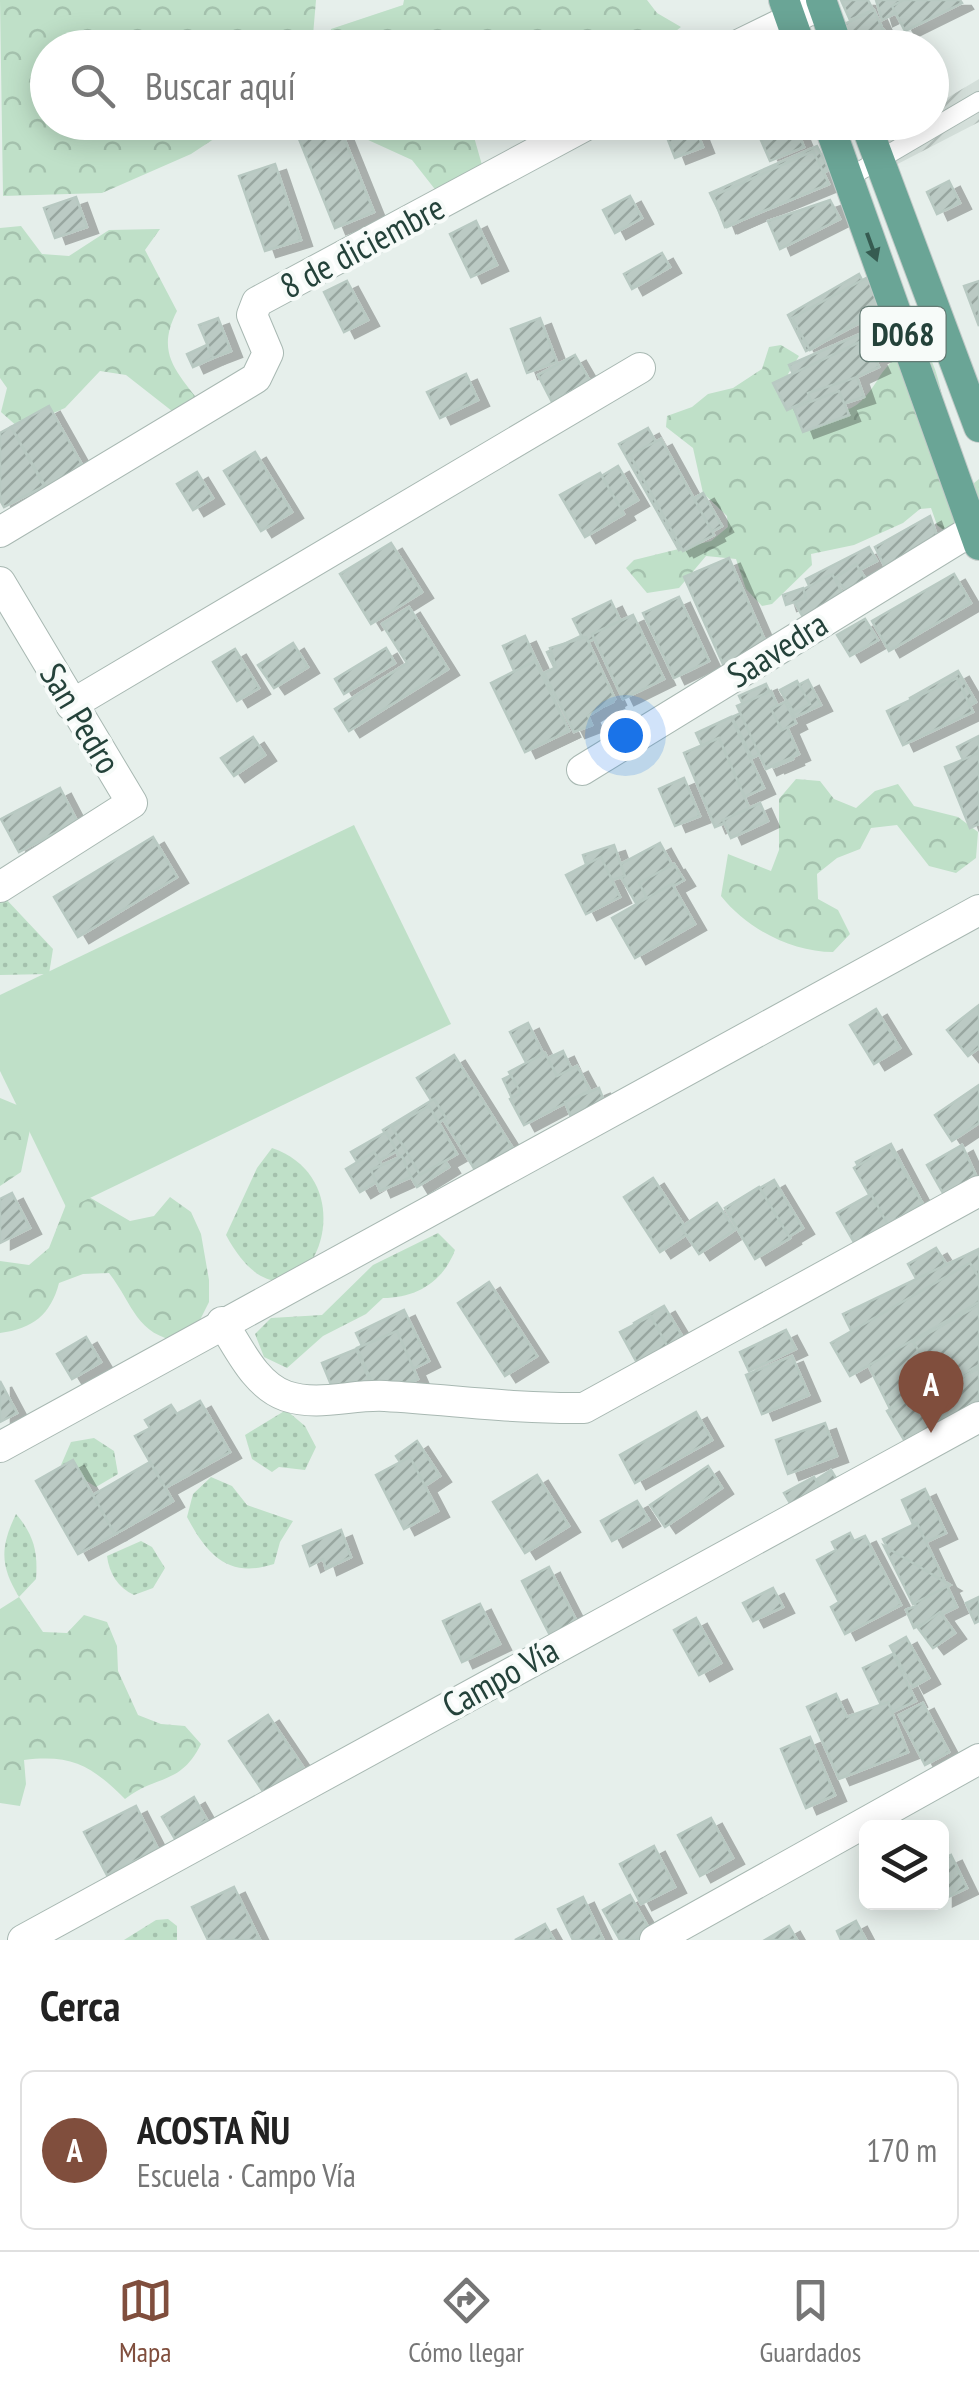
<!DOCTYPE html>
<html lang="es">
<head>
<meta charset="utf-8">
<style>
  :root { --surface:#fff; --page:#f2f2f2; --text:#222; --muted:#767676; --line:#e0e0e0; --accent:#804e3d }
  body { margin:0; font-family:"PT Sans Narrow",sans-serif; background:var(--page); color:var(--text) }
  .controls { position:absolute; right:30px; bottom:30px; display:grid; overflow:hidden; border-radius:15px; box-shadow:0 5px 25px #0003 }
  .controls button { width:90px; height:90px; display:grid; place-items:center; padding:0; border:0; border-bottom:2px solid var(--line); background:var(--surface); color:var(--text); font:50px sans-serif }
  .you { position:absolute; left:625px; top:735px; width:35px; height:35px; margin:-25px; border:8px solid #fff; border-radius:50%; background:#1a73e8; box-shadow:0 0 0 15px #1a73e833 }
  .badge { display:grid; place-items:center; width:65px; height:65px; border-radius:50%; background:var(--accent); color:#fff; font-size:32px; font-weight:700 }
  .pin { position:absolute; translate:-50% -82px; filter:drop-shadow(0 2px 5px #0008) }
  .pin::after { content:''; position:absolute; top:52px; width:35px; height:30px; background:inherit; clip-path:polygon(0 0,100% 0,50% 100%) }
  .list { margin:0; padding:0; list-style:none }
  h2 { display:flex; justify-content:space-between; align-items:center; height:130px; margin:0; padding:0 40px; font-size:42px }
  h2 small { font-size:32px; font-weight:400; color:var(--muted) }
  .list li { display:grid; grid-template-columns:65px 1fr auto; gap:30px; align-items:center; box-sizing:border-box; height:160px; margin:0 20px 20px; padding:0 20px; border:2px solid var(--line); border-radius:15px }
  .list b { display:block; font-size:38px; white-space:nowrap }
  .list p { margin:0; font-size:32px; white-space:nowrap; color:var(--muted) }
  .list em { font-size:32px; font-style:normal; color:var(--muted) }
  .icon { flex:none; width:55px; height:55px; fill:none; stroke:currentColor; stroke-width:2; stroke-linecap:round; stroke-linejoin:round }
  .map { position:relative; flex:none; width:979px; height:1940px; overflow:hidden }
  .search { position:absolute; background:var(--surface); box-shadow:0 5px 25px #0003; left:30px; right:30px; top:30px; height:110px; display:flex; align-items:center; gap:25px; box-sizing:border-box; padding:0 35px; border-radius:55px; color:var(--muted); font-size:38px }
  .sheet { height:310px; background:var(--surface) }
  nav { display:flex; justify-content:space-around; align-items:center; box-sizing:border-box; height:140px; border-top:2px solid var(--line); background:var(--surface); font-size:28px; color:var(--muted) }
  nav a { display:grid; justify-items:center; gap:5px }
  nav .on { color:var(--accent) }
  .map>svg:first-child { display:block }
</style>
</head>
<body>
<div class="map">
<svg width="979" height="1940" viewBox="0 0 979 1940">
  <defs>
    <pattern id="industrial-furrows" width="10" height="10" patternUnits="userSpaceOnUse" patternTransform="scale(2.5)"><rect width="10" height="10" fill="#d4dfda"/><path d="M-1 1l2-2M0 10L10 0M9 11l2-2" fill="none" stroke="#b6c1bc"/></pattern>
    <pattern id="grass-dots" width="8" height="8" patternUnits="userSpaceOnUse" patternTransform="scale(2.5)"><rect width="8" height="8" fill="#bfe0c8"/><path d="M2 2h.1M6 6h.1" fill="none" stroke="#a4c1ad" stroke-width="1.8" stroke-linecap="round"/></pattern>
    <pattern id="forest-crowns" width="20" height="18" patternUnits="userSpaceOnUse" patternTransform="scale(2.5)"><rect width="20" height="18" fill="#bfe0c8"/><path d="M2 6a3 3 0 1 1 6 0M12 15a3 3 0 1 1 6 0" fill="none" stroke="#a4c1ad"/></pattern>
    <pattern id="building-hatch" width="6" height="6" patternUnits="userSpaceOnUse" patternTransform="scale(2.5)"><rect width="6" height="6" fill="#bbcac4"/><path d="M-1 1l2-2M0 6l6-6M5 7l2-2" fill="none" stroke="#98a6a0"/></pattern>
    <filter id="shadow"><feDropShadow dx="11" dy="6" stdDeviation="0" flood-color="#0004"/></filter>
  </defs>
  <rect width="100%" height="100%" fill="#e6efeb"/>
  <polygon fill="url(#industrial-furrows)" points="979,79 979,122 884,171 872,142 906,123 932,122 932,107"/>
  <g fill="url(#grass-dots)">
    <polygon points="5,898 53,949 49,974 0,975 0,899"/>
    <path d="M272 1148C380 1185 295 1364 226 1235L257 1168Z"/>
    <path d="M438 1233 455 1250C443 1282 416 1298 383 1298L366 1314 323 1336 287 1368 264 1357 255 1334 271 1318 322 1315 373 1265Z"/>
    <polygon points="286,1410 305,1426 316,1447 305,1470 279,1467 272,1472 252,1459 245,1435"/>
    <polygon points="94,1438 114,1451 118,1474 96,1487 61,1465 71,1442"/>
    <path d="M211 1477 232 1486 247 1505 293 1521 280 1542 274 1564C229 1579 207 1555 187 1517L193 1494Z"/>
    <path d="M16 1514C34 1535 38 1552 36 1579L19 1597C0 1566 0 1547 16 1514Z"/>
    <path d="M141 1541 152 1547 165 1568 153 1588 134 1595C118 1588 109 1573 107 1556Z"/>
    <polygon points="168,1919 177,1926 177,1940 124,1940 156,1920"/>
  </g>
  <g fill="url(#forest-crowns)">
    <polygon points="0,0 316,0 312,47 48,48 48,122 238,123 191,154 102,193 3,196"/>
    <polygon points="404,0 647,0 657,13 681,27 663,41 615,37 562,48 329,47 331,29 403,5"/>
    <polygon points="341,123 470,123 482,165 441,197 412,160 344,129"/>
    <path d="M21 226 42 254 69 256 109 230 160 229 145 250 177 311C153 357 181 375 207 412L186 422 126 375 100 371 65 408 19 428 1 412 7 388 0 378V228Z"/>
    <path d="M781 345 799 356 788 374C830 410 846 432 880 376 886 366 895 360 901 350L924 346C949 388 944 432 950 479L974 483 979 479V511L949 535 937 525 931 508 920 509 903 523 854 545 811 554 812 565 772 604 762 606 746 589 736 559 706 556 679 588 647 593 626 568 634 560 711 541 728 527 727 516 703 493 693 448 666 427 667 416 692 407 708 394 733 388 762 369 769 347Z"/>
    <path d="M796 779 820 781 834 799 856 808 875 791 898 784 914 806 958 817 978 832 976 858 956 873 929 866 897 825 871 828 860 849 837 858 817 874 818 899 838 910 850 934 833 952C792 952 747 929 721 896L728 854 771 871 779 850V799Z"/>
    <polygon points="0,1098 17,1105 31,1125 21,1172 0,1186"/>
    <path d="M89 1197 130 1221 154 1216 170 1197 191 1212 201 1234 209 1280V1302L198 1324 181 1342C135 1334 135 1307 109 1273L83 1274 59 1283C51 1314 33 1329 0 1333V1261L29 1265 49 1248 67 1202Z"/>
    <path d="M19 1597 43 1632 67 1633 84 1615 107 1622 117 1646 118 1671 138 1715 161 1724 185 1726 201 1744C180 1786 157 1774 125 1799 92 1766 72 1754 24 1760L26 1784 20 1806 0 1803V1609Z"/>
  </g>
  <polygon fill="#bfe0c8" points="354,825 451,1024 67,1209 0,1071 0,995"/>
  <g fill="url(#building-hatch)" stroke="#b8c9c2" stroke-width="2.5" filter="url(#shadow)">
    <polygon points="841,0 868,0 873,10 850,20"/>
    <polygon points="876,0 923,0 882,20"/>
    <polygon points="904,0 960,0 962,3 905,31 892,6"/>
    <polygon points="874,10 883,30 847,47 838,27"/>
    <polygon points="884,30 892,48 848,46"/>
    <polygon points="661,122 693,122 703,147 675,158"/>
    <polygon points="778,122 794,122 804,147 770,161 757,131"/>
    <polygon points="338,123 374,212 335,228 299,139"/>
    <polygon points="817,146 829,170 818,175 822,183 727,227 710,193"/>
    <polygon points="813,151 829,184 725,227 713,196"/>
    <polygon points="275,164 301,240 265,251 239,176"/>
    <polygon points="949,181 960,203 937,214 927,192"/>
    <polygon points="630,196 642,218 615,233 603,210"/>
    <polygon points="76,197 87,227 55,238 44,208"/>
    <polygon points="830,200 840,219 780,249 768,221"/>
    <polygon points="476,221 497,265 471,277 450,234"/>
    <polygon points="662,253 670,267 632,289 624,274"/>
    <polygon points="859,274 879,313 806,351 788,315"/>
    <polygon points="870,276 882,307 810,350 792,318"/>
    <polygon points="347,281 368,320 344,332 324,292"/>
    <polygon points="979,281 979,326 964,286"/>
    <polygon points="218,318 231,351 213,358 199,325"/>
    <polygon points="540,318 557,362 527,373 511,329"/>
    <polygon points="874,328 885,353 800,390 789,365"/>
    <polygon points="866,339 879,367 787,410 773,383"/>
    <polygon points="207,345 213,358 193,367 187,354"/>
    <polygon points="575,355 590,381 552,402 538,375"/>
    <polygon points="466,374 478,400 440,418 427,392"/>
    <polygon points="857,377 864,397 815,413 808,393"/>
    <polygon points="839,391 849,415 803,432 794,408"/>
    <polygon points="49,406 85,470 48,491 11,427"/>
    <polygon points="11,427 44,486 4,507 0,500 0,433"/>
    <polygon points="648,428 689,501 703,493 722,526 679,550 619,444"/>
    <polygon points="661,439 714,535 683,551 630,455"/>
    <polygon points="255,452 292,512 261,531 224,471"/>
    <polygon points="618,466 638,500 602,521 582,488"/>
    <polygon points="197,472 213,498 193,510 177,484"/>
    <polygon points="600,473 624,514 585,537 560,495"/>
    <polygon points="930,516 937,536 885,567 875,547"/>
    <polygon points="391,543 422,592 371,624 340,574"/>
    <polygon points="869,547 877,561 813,594 806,579"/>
    <polygon points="729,558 767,645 723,664 684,577"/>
    <polygon points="856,564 869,584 850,595 835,578"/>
    <polygon points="832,574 843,594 803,617 791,596"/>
    <polygon points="954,574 971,603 889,651 872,621"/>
    <polygon points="803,588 806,598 786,605 783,595"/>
    <polygon points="679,597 709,661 674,678 643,613"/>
    <polygon points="611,601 623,626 585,643 573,619"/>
    <polygon points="409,607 448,669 349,731 335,709 407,663 382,624"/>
    <polygon points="633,615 664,679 623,699 592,634"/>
    <polygon points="865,619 878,640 850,656 837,635"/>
    <polygon points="525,636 569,731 528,750 501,690 519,682 503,646"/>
    <polygon points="581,636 613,702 585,715 589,723 574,730 547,673 555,669 547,652"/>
    <polygon points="586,637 615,699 588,716 592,725 574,732 544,673 556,667 550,648"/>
    <polygon points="293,643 308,667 274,688 258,665"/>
    <polygon points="386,648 395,663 344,694 335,679"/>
    <polygon points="235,649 259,688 237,701 213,662"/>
    <polygon points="535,661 569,731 525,752 491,683"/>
    <polygon points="958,671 976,702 927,729 910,698"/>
    <polygon points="957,678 973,712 903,745 887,711"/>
    <polygon points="808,680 821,705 795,717 783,693"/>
    <polygon points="797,681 810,704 794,713 780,690"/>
    <polygon points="766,684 786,726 779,729 793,759 774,767 767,751 752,758 732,717 746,711 739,696"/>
    <polygon points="771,691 799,754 766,769 737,706"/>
    <polygon points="785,702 796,723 782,730 771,709"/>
    <polygon points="731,717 764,788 729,804 696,733"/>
    <polygon points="979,736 979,793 957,747"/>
    <polygon points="253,737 265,755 234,776 221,758"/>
    <polygon points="719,738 751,812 715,827 684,753"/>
    <polygon points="979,753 979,824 970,828 945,767"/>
    <polygon points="684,778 700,816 675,826 659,789"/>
    <polygon points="60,788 77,821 19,852 1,819"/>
    <polygon points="760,803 768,821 731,838 723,820"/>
    <polygon points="153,837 177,877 78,937 54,897"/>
    <polygon points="660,843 680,879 636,903 615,867"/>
    <polygon points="614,845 625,876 593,886 583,855"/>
    <polygon points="601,857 620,897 586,914 566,875"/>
    <polygon points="674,864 684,880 648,900 639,883"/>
    <polygon points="672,884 695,924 635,958 612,918"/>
    <polygon points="979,1005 979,1048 968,1056 947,1030"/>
    <polygon points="876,1009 900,1048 874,1064 850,1025"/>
    <polygon points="528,1023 544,1055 527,1064 510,1032"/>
    <polygon points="563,1051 579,1085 519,1113 503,1079"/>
    <polygon points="545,1053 557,1076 577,1066 590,1090 524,1125 510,1099 521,1093 509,1072"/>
    <polygon points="454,1055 519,1158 482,1181 417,1078"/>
    <polygon points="979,1085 979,1123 952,1141 935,1115"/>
    <polygon points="599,1088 606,1106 572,1120 565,1102"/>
    <polygon points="434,1099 446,1118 426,1130 449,1167 417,1187 383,1130"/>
    <polygon points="429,1106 457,1154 420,1175 392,1127"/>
    <polygon points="386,1132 397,1151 362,1170 351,1152"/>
    <polygon points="891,1144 927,1212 893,1230 856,1162"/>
    <polygon points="962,1145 979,1182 947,1200 927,1165"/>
    <polygon points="890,1147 923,1204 864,1238 847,1208 870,1196 854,1168"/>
    <polygon points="374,1152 388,1175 360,1192 346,1169"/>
    <polygon points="402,1156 411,1177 380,1191 371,1170"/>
    <polygon points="653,1178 689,1233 660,1252 624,1197"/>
    <polygon points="774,1180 803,1228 763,1252 734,1203"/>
    <polygon points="759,1187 790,1238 755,1259 725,1208"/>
    <polygon points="12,1193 30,1228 0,1243 0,1199"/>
    <polygon points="871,1194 888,1225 855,1244 837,1213"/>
    <polygon points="717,1203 735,1230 699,1254 681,1227"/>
    <polygon points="936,1248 947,1265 918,1282 908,1264"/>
    <polygon points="979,1249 979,1401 904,1437 843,1314"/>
    <polygon points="970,1263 979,1278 979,1302 850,1376 831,1343"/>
    <polygon points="489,1282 537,1356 505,1376 458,1303"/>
    <polygon points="979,1305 979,1365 941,1386 913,1342"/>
    <polygon points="664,1306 684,1339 655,1357 634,1323"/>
    <polygon points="404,1310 429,1361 381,1385 356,1333"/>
    <polygon points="651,1316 671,1353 641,1370 620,1332"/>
    <polygon points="786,1330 796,1349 749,1371 740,1352"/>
    <polygon points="397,1331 418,1379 378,1396 357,1348"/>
    <polygon points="86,1337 101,1362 72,1379 57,1354"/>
    <polygon points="356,1349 371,1384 337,1399 322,1363"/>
    <polygon points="792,1356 809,1395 762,1414 746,1375"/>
    <polygon points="979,1368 979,1416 955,1429 935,1392"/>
    <polygon points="0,1381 17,1413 0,1422"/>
    <polygon points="922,1391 945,1431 910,1450 887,1411"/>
    <polygon points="200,1401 230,1452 165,1488 135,1436 150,1428 145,1420 171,1405 177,1414"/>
    <polygon points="696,1412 712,1440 635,1483 620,1455"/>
    <polygon points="825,1423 837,1456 788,1474 776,1440"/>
    <polygon points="417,1441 440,1476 419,1490 396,1456"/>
    <polygon points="410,1457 438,1511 404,1529 376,1475"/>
    <polygon points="73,1460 115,1534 78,1554 36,1481"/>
    <polygon points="150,1462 173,1501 115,1534 93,1495"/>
    <polygon points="708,1466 722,1488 665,1527 650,1505"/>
    <polygon points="831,1470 839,1483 813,1500 805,1487"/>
    <polygon points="537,1475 569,1526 525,1553 493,1502"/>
    <polygon points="814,1477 826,1498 796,1513 784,1493"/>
    <polygon points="925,1489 946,1533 922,1544 902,1500"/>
    <polygon points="637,1501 649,1520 612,1541 601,1521"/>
    <polygon points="917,1523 957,1607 914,1628 906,1610 916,1606 883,1539"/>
    <polygon points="341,1530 351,1557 326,1569 323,1559 310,1566 303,1546"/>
    <polygon points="850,1533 854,1541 865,1536 901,1605 845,1634 831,1607 839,1602 817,1560 836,1550 832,1542"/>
    <polygon points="884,1546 950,1585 913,1604"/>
    <polygon points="549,1567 578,1624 551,1637 522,1581"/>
    <polygon points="773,1588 783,1607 753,1621 743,1603"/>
    <polygon points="979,1597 979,1621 975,1623 966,1603"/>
    <polygon points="480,1604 500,1644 462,1662 443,1621"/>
    <polygon points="940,1612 955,1633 933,1648 918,1628"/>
    <polygon points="696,1618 721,1663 699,1675 674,1630"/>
    <polygon points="906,1637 929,1678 913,1687 890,1646"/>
    <polygon points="893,1654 916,1701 886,1715 863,1668"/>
    <polygon points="836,1694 847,1717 888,1702 908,1752 839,1779 807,1707"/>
    <polygon points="923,1703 949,1752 925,1765 899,1715"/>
    <polygon points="268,1715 303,1767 264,1793 229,1741"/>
    <polygon points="810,1737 835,1795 806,1808 781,1749"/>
    <polygon points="194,1797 207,1820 175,1839 162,1817"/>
    <polygon points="136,1806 158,1849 107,1875 84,1832"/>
    <polygon points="711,1818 733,1858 700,1876 678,1835"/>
    <polygon points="654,1846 675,1887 641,1904 620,1864"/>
    <polygon points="951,1855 967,1888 942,1900 942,1859"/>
    <polygon points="234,1887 260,1940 208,1940 192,1907"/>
    <polygon points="630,1895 651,1932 636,1940 620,1940 603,1910"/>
    <polygon points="583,1897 603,1939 601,1940 573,1940 558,1909"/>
    <polygon points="856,1921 866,1940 841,1940 837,1931"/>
    <polygon points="545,1924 554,1940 515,1940"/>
    <polygon points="789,1926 797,1940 765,1940"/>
  </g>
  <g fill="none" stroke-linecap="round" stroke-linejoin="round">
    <g stroke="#a8b8b2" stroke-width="20">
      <polyline id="service" points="848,178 979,101"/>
    </g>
    <g stroke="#a8b8b2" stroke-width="32">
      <g id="minor">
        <polyline points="732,48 822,4"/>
        <polyline points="0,532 256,378 268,353 252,315 257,302 592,122"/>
        <polyline points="0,582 132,803 0,887"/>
        <polyline points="71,705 640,368"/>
        <polyline points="582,770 979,526"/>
        <path d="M222 1322C239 1348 255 1385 286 1396 319 1407 352 1394 385 1396 453 1400 515 1409 584 1408L979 1191"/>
        <polyline points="0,1447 979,910"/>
        <polyline points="23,1940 979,1417"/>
        <polyline points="655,1940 979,1759"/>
      </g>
    </g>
    <g stroke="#c2cac8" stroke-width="32">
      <g id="primary">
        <polyline points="784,0 801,48"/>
        <polyline points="821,0 838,48"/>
        <polyline points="828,122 979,545"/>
        <polyline points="865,122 979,427"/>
      </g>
    </g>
    <use href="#service" stroke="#fff" stroke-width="18"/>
    <use href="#minor" stroke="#fff" stroke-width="30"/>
    <use href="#primary" stroke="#6aa596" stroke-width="30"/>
  </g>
  <defs><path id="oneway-solid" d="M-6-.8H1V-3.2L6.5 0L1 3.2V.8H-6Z" transform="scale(2.5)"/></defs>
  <use fill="#365b51" href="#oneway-solid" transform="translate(872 247) rotate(70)"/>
  <g text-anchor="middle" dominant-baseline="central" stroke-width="8" stroke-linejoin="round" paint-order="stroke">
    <rect fill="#f7fbf9" stroke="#637a73" stroke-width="2.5" x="860.5" y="307" width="85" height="54" rx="8"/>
    <g font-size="32" font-weight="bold" fill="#24423a">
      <text x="903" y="334">D068</text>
    </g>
    <g font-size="35" fill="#24423a" stroke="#f7fbf9">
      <text transform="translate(362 246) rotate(-28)">8 de diciembre</text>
      <text transform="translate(777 649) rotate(-32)">Saavedra</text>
      <text transform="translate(81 718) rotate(59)">San Pedro</text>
      <text transform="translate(500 1677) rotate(-29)">Campo Vía</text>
    </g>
  </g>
</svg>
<div class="controls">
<button><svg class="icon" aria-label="layers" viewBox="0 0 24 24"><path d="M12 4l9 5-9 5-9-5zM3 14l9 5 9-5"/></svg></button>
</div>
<div class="you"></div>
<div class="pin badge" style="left:931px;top:1433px">A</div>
<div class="search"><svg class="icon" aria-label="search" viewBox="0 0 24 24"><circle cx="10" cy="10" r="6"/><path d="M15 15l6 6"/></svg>Buscar aquí</div>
</div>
<section class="sheet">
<h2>Cerca<small></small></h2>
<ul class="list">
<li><span class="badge">A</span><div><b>ACOSTA ÑU</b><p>Escuela · Campo Vía</p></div><em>170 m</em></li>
</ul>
</section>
<nav>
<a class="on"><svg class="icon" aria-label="map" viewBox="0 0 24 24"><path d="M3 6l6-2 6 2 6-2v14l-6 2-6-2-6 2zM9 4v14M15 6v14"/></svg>Mapa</a>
<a><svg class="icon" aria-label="directions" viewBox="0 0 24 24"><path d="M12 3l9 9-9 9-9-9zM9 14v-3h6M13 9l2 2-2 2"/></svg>Cómo llegar</a>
<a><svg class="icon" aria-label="saved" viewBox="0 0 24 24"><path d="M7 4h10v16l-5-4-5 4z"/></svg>Guardados</a>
</nav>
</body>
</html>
